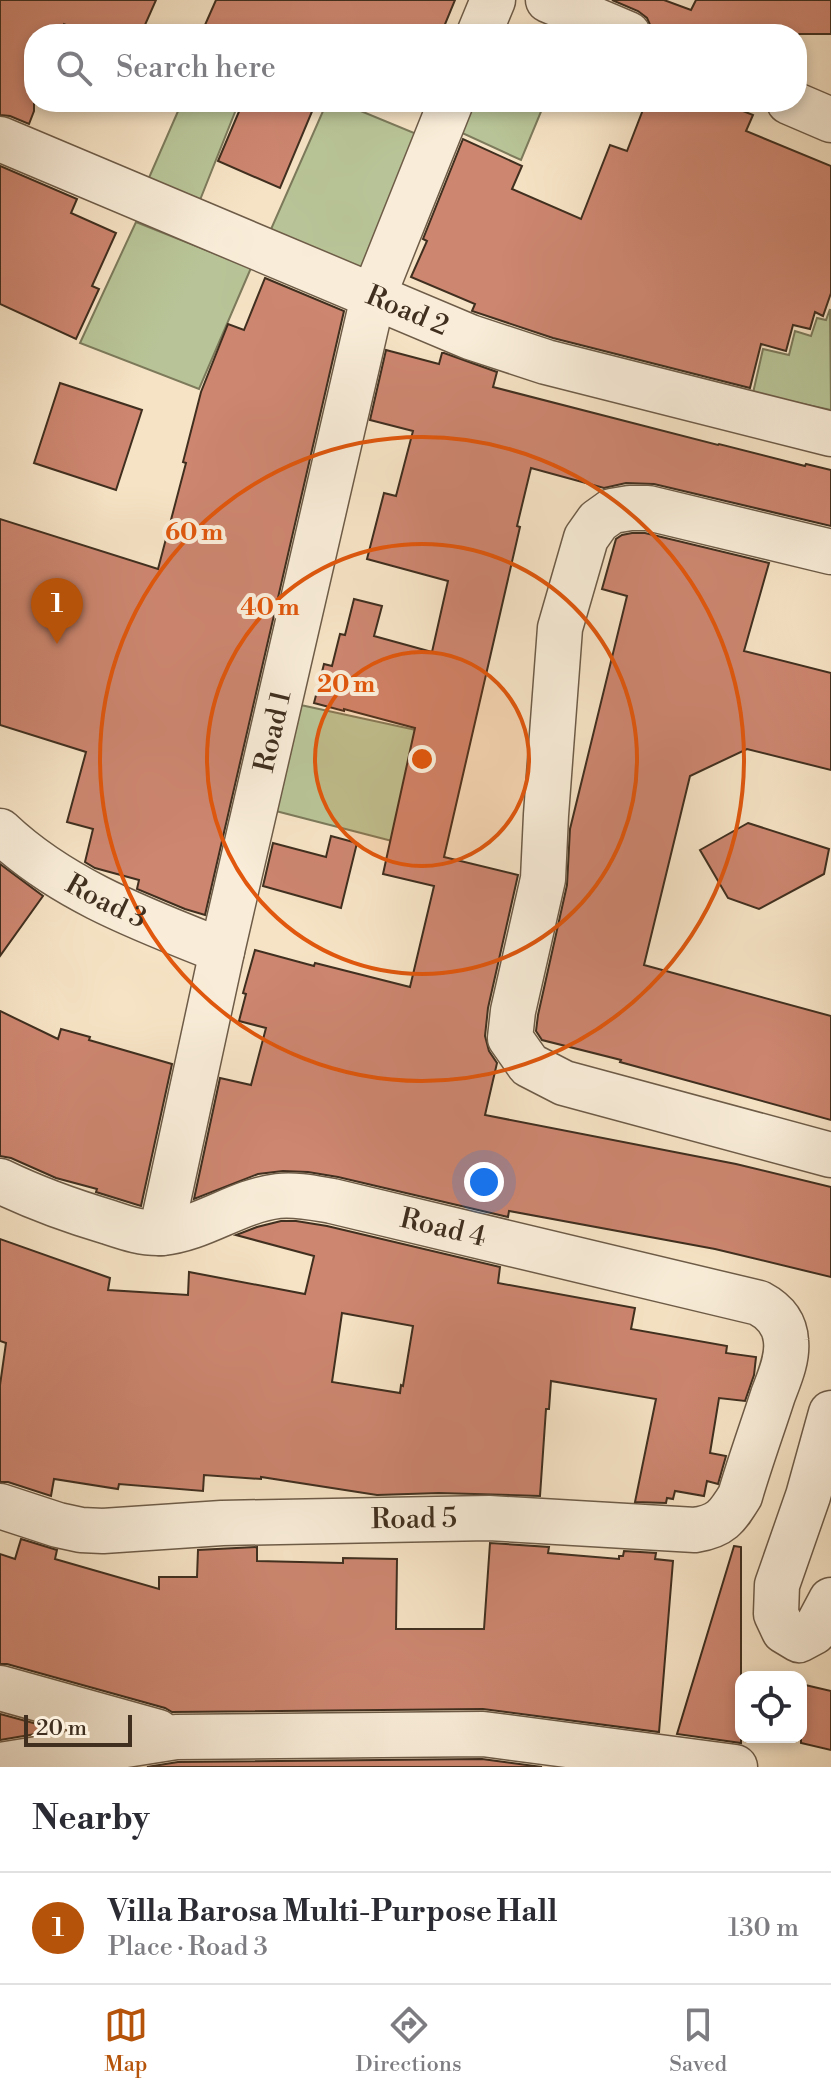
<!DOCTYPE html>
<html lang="en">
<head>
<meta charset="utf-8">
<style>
  :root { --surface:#fff; --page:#f7f7f7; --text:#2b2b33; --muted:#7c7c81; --line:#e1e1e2; --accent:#b45309 }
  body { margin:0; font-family:"Libre Bodoni",serif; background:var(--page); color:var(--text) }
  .controls { position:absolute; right:24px; bottom:24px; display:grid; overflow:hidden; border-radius:16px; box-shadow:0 4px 12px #0003 }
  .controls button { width:72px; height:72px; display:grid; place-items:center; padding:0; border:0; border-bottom:2px solid var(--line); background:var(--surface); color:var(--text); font:40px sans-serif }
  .scale { position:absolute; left:24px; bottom:20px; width:108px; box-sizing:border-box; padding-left:8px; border:4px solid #402f1f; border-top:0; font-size:22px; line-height:28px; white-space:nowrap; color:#402f1f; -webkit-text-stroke:6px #f9edd9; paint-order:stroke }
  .you { position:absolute; left:484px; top:1182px; width:28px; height:28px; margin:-20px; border:6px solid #fff; border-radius:50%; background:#1a73e8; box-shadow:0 0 0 12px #1a73e833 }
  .badge { display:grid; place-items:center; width:52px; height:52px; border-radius:50%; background:var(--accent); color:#fff; font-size:26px; font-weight:700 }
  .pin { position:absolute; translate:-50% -66px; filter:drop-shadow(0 2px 4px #0008) }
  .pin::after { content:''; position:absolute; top:42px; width:28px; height:24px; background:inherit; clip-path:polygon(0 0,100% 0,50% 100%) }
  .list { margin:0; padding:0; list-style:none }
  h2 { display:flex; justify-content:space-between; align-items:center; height:104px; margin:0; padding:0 32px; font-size:34px }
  h2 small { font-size:26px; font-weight:400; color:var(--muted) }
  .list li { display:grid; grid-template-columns:52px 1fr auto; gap:24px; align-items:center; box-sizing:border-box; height:112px; padding:0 32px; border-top:2px solid var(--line) }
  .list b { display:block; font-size:30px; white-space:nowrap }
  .list p { margin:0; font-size:26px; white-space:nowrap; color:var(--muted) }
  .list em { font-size:26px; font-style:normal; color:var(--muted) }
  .icon { flex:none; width:44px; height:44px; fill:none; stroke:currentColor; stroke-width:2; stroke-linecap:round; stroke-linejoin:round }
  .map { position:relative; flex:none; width:831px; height:1767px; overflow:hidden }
  .search { position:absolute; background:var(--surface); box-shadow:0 4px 12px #0003; left:24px; right:24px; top:24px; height:88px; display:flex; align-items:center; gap:20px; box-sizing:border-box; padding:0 28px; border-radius:32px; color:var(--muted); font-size:30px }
  .sheet { height:216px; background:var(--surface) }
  nav { display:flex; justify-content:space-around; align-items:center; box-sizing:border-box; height:112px; border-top:2px solid var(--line); background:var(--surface); font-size:22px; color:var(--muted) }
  nav a { display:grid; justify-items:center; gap:4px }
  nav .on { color:var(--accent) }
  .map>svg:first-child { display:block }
</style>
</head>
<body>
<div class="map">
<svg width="831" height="1767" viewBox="0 0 831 1767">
  <rect width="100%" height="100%" fill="#f6e3c5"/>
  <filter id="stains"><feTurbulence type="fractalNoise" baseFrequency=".0025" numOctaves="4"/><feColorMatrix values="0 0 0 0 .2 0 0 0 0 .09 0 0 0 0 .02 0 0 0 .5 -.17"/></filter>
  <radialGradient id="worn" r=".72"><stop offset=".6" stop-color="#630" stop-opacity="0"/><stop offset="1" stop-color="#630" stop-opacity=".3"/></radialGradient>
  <g fill="#b8c497" stroke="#7c7a5b" stroke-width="2">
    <polygon points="182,102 239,102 200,200 148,180"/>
    <polygon points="327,102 339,102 419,135 360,275 268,236"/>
    <polygon points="471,102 545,102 521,160 460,132"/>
    <polygon points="136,222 251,268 199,389 80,343"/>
    <polygon points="830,309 831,410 753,393 763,349 789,355 795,331 811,336 817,318 826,320"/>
    <polygon points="296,704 416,730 392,841 268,809"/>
  </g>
  <g fill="#cd8670" stroke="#402f1f" stroke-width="2" fill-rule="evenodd">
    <polygon points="0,0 156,0 141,34 87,34 64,24 61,34 34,34 34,111 29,124 10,116 0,115"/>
    <polygon points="216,0 455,0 441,34 201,34"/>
    <polygon points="612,0 664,0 691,10 696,0 831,0 831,34 670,34 651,27 647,18 638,11"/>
    <polygon points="243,102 316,102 280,188 218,161"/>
    <polygon points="646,102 721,102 753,115 746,131 831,166 831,293 823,316 815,312 810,329 793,325 786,351 761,344 750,388 553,338 472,311 475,304 411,277 427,241 423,239 463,139 522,166 512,189 581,219 610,145 627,151"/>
    <polygon points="0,166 77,199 71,213 116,233 92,286 99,289 76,339 0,304"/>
    <polygon points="265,278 344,311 205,915 185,909 137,889 139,880 95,868 85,862 93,829 67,822 86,752 0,725 0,519 158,569 186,463 183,462 201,392 228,324 244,330"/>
    <polygon points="386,350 439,364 442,353 444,353 497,372 493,387 718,445 719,444 805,466 806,464 831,470 831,526 654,484 626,483 604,488 531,468 517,526 520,527 444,857 518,875 488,1008 485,1036 489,1051 497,1063 485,1115 736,1164 831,1187 831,1277 715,1249 509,1211 508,1217 338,1177 308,1172 283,1171 258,1174 194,1199 220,1078 251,1085 266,1028 239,1021 246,994 243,993 255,950 314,966 315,963 410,987 434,886 383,874 415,728 344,709 344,711 314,703 324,664 332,666 340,634 345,635 354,599 382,606 374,636 432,652 448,581 367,559 384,493 396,496 413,431 370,420"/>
    <polygon points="60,383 142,410 116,490 34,463"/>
    <polygon points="632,533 645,533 769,563 744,651 831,673 831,770 747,749 690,776 644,965 831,1016 831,1120 620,1062 621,1060 542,1040 536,1031 538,1015 567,885 570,829 627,596 602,589 616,539 622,535"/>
    <polygon points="748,823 829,849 824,874 759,909 728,898 700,850"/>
    <polygon points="331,836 357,843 341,908 263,886 273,843 326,857"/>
    <polygon points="0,864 43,896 0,956"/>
    <polygon points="0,1011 58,1039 61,1029 90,1037 89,1040 172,1064 141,1206 96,1192 97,1189 56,1178 11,1158 0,1156"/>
    <path d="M281 1221H296L327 1226 500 1267 498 1283 635 1308 631 1329 727 1346 726 1353 756 1357 754 1375 745 1401 719 1398 710 1453 726 1456 718 1484 707 1481 704 1496 675 1491 673 1499 667 1498 666 1503 635 1502 656 1399 551 1381 549 1409H546L540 1496 439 1493 377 1495 261 1477V1479L204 1475 203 1491 119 1484 118 1489 54 1479 51 1496 8 1482H0V1385L6 1343 0 1341V1239L110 1278 108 1290 188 1295 189 1272 305 1294 314 1256 236 1235 257 1227ZM342 1313 413 1326 403 1386 401 1385 400 1393 332 1382Z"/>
    <polygon points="21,1539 57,1550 55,1559 159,1589 159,1577 197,1577 198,1550 257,1547 257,1561 343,1563 343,1558 397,1559 396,1629 484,1629 490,1543 549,1547 548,1553 619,1559 619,1556 623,1556 624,1551 656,1553 655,1559 673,1561 659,1732 483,1709 172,1712 165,1708 7,1664 0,1664 0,1554 15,1559"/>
    <polygon points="734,1546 741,1547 741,1743 677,1734"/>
    <polygon points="801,1684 831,1691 831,1750 801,1743"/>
    <polygon points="0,1714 59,1730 0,1740"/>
    <polygon points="482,1759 542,1767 147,1767 178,1762"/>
  </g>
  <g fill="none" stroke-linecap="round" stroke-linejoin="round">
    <g stroke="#6e5c48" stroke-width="47">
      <g id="minor">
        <polyline points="548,0 628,34"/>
        <polyline points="479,34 493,0"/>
        <polyline points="789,102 831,120"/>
        <path id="s1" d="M0 139 470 337 546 362 831 434"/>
        <polyline points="831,552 648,508 630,508 612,511 598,521 586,538 560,628 546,815 543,879 513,1011 510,1038 529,1065 564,1083 831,1155"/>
        <path id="s2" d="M0 831C62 890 144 920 222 951"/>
        <path id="s3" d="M0 1181C35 1198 71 1211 108 1222 126 1228 143 1234 162 1233 203 1229 237 1201 278 1196 296 1194 314 1198 332 1201L759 1303C774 1311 785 1323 786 1341 788 1359 779 1379 773 1395 762 1429 750 1462 740 1496 727 1517 721 1526 695 1530L489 1518 222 1523 103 1531 81 1530 58 1525 0 1506"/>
        <path id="s4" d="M161 1233 222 951 373 297 451 102"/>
        <polyline points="831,1413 808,1496 777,1585 776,1614 784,1631 799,1640 814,1632 831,1600"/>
        <polyline points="0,1688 158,1732"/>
        <polyline points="0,1765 176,1737 483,1734 735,1767"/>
      </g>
    </g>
    <use href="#minor" stroke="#f9edd9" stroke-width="44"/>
  </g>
  <circle cx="422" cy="759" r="107" fill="#e0570d" fill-opacity=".12"/>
  <g fill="none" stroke="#e0570d" stroke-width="4">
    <circle cx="422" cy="759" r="107"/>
    <circle cx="422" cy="759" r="215"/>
    <circle cx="422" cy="759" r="322"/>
  </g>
  <g text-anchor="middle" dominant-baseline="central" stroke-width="8" stroke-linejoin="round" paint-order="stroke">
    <g font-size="28" fill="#402f1f" stroke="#f9edd9">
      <text stroke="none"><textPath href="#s1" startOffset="442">Road 2</textPath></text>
      <text stroke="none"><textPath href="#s4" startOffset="514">Road 1</textPath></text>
      <text stroke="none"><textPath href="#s2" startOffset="128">Road 3</textPath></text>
      <text stroke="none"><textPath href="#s3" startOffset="462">Road 4</textPath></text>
      <text transform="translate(414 1519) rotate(-1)">Road 5</text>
    </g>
  </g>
  <circle cx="422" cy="759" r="12" fill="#e0570d" stroke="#f9edd9" stroke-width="4"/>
  <g font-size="24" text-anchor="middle" font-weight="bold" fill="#e0570d" stroke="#f9edd9" stroke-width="8" stroke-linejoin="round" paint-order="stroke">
    <text x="194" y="540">60 m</text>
    <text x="270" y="615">40 m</text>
    <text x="346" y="692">20 m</text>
  </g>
  <rect width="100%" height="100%" filter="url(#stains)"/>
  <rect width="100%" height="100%" fill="url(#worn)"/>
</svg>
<div class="controls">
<button><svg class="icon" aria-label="locate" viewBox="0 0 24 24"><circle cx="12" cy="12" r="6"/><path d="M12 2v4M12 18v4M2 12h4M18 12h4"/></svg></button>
</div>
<div class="scale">20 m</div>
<div class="you"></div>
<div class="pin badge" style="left:57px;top:644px">1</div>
<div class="search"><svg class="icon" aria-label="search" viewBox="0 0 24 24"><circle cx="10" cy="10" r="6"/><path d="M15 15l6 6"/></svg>Search here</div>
</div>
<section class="sheet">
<h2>Nearby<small></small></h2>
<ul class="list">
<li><span class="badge">1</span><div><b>Villa Barosa Multi-Purpose Hall</b><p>Place · Road 3</p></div><em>130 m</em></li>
</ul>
</section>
<nav>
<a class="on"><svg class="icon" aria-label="map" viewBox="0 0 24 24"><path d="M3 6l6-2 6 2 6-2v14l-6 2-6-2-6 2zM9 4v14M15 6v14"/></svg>Map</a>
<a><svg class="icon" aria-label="directions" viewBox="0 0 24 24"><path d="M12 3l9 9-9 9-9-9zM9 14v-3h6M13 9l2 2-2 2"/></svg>Directions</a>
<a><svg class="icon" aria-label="saved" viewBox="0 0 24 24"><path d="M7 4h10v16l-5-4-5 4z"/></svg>Saved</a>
</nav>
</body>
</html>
